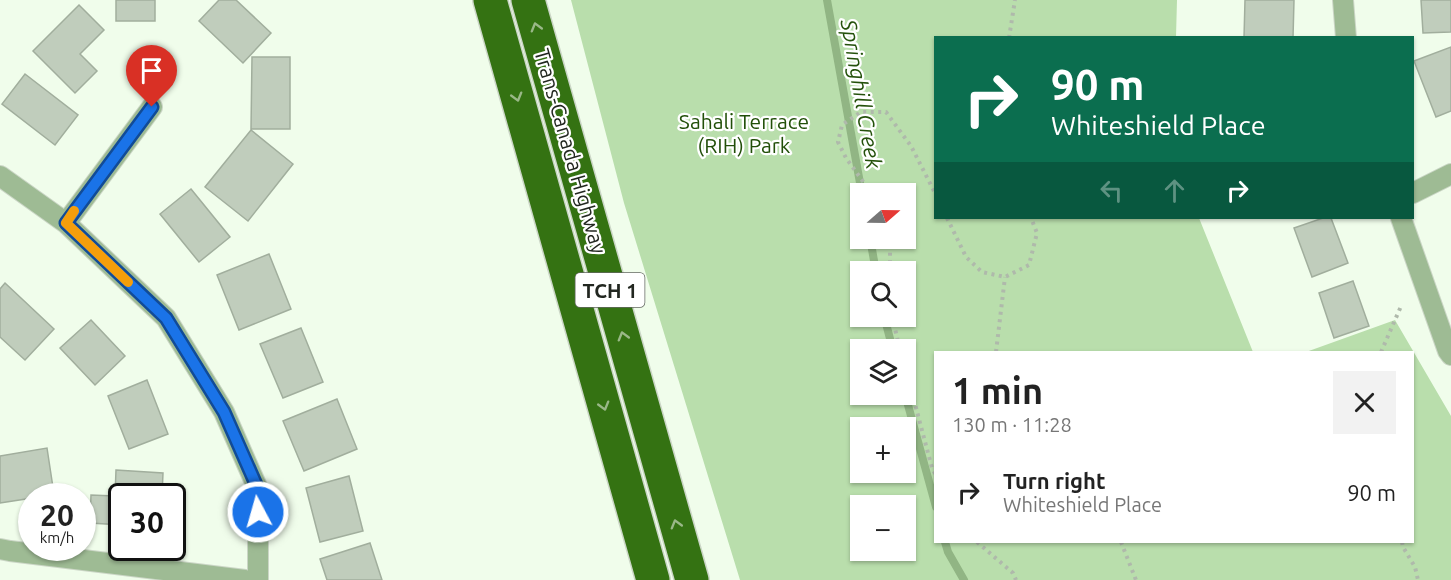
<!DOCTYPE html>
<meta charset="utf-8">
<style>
:root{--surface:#fff;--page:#f2f2f2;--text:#222;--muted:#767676}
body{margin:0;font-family:Ubuntu,sans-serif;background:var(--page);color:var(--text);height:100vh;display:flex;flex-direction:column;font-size:22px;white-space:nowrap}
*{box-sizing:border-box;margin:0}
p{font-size:20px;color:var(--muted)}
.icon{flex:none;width:33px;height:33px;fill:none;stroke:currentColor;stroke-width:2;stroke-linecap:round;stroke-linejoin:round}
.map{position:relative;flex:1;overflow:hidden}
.panel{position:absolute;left:934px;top:351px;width:480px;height:192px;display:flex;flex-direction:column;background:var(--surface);border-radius:0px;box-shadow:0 2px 4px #0004}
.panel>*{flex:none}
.guide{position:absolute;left:934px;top:36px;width:480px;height:183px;border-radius:0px;box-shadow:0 2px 4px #0004;background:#0b6e4f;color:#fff;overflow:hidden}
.needle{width:39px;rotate:70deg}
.fabs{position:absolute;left:850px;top:183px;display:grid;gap:12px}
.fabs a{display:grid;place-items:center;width:66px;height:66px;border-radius:0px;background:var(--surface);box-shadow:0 2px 4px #0004;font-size:30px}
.speed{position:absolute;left:18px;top:483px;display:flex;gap:12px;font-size:30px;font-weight:700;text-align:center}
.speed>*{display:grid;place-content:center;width:78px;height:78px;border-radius:50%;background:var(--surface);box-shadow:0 2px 4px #0004;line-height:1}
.speed small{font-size:15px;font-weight:400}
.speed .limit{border:3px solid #111;border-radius:9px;background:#fff;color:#111}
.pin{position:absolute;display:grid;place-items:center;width:51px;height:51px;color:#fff;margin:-62px -26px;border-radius:50% 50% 50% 0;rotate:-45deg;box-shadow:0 0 6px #0007}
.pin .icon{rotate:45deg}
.me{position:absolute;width:66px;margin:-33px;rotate:354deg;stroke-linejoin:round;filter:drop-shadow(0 0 4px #0008)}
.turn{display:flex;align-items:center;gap:21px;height:126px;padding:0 18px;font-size:27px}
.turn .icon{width:78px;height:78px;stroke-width:2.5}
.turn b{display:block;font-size:42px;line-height:51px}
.lanes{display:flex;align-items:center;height:57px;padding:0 18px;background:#0003;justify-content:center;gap:30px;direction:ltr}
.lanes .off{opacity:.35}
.round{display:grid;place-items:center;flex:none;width:63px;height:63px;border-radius:0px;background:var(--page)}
.summary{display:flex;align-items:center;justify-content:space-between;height:102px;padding:0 18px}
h1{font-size:36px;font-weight:600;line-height:45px}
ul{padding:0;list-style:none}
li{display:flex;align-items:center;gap:18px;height:78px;padding:0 18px}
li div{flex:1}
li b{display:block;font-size:22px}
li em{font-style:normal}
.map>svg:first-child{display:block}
</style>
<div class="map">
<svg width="1451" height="580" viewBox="0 0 1451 580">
<rect width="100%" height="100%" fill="#f0fdeb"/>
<path fill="#b9deac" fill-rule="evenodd" d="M571,0H1177L1176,37L936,38V218H1199L1253,352H936V542H1413V352H1306L1395,320L1451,416V580H740L624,203ZM861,194H906V238H861ZM861,272H906V316H861ZM861,350H906V394H861ZM861,428H906V472H861ZM861,506H906V550H861Z"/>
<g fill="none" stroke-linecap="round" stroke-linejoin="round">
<path stroke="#91b584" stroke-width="8" d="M827,0L862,194
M870,238L876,272
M884,316L893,350
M905,394L936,507
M945,542L948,552L964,580"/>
</g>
<path fill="#c0cdbc" stroke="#a1ae9d" stroke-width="1.5" d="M116,0H155V21H116Z
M219,0H236L271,33L243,63L199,21Z
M1245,0H1294L1293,38H1244Z
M1421,0H1451V32L1423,33Z
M79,5L104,30L80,54L97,71L75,93L33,51Z
M1451,47V111L1436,117L1414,61Z
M252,57H290V129H251Z
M25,74L78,115L55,145L2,104Z
M251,130L293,164L248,221L205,187Z
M191,189L230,237L199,262L160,214Z
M1323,218H1331L1348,263L1312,277L1294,228Z
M269,254L291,309L239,330L217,275Z
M1353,281L1369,326L1334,338L1319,293Z
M5,283L54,329L25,360L0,337V289Z
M91,320L125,356L95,385L60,348Z
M301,328L323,382L283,398L260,344Z
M147,380L168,434L129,449L108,396Z
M337,399L357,449L304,471L283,421Z
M47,448L54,494L32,496V498L0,503V456Z
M116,470L163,473L162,496H122V525L90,523L91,495L115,496Z
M349,476L363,531L320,542L306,488Z
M370,543L382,580H327L320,559Z"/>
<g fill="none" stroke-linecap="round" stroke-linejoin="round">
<g stroke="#cbd6c6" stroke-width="22">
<path id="street" d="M1343,0L1346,38
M0,176L66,223L166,318L224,412L258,489V580
M1413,193L1451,174
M1401,218L1448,351L1451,355
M66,223L152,107
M0,549L10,551L245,580"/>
</g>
<g stroke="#cbd6c6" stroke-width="36">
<path id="highway" d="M490,0L653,580
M528,0L692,580"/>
</g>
<path stroke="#afb9ab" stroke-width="4" stroke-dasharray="3 4.5" stroke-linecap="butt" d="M1009,38L1015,0
M872,194L846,158L838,142L842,125L861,112H886L911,146L936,195
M947,218L966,257L982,272L1005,277L1029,265L1037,233L1031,218
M888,238L890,247V272
M892,316L900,350
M996,352L1005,277
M1381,352L1402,304
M906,370L932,468L936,475
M977,542L1013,573L1016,580
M1121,542L1136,580
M1402,542L1403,547L1415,567L1418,580"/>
<use href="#street" stroke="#9ebb94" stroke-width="20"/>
<use href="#highway" stroke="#347212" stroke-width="33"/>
</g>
<defs><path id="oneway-chevron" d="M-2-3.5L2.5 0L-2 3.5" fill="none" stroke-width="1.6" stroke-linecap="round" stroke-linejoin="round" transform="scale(1.5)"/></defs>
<g stroke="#9ab888">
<use href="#oneway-chevron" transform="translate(536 27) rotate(-106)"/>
<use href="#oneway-chevron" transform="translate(517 97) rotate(74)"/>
<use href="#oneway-chevron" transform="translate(623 336) rotate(-106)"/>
<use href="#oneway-chevron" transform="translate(604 406) rotate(74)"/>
<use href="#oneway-chevron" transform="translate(676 524) rotate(-106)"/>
</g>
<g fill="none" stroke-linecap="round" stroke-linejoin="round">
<g stroke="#114b97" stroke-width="15">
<path id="route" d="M152,107L66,223L166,318L224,412L258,489V512"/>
</g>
<use href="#route" stroke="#1a73e8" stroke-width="10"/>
<path stroke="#f59e0b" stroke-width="10" d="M74,211L66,223L128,282"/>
</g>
<g text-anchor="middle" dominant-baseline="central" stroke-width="4.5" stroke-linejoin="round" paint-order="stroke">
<rect fill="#fff" stroke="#646863" stroke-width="1.5" x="575.5" y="273" width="69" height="34" rx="4.5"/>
<g font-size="20" font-weight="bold" fill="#222720">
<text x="610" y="290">TCH 1</text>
</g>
<g font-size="21" fill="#214f08" stroke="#fff">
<text x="744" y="121">Sahali Terrace<tspan x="744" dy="24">(RIH) Park</tspan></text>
</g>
<g font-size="21" fill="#222720" stroke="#fff">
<text transform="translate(571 151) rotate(74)">Trans-Canada Highway</text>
</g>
<g font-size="22" font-style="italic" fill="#24510b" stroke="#fff">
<text transform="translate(862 94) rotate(80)">Springhill Creek</text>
</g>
</g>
</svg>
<div class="fabs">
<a><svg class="needle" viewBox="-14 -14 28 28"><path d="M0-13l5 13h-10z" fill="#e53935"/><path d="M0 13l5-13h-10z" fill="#767676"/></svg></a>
<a><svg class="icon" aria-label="search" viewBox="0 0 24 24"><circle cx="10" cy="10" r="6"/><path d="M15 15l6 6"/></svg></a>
<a><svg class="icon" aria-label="layers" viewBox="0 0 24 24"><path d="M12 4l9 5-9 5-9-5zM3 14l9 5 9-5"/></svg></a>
<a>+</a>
<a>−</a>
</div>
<div class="speed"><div>20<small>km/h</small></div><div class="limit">30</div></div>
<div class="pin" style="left:152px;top:107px;background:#d93025"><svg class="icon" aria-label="arrive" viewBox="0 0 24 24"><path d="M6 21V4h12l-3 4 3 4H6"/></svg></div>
<svg class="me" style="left:258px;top:512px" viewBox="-20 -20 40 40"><circle r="17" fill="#1a73e8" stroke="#fff" stroke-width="3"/><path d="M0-11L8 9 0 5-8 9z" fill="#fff"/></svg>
<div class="guide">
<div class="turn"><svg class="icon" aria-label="right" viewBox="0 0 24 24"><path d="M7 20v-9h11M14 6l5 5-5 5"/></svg><div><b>90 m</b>Whiteshield Place</div></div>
<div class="lanes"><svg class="icon off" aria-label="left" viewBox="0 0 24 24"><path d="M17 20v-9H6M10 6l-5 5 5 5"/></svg><svg class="icon off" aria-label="ahead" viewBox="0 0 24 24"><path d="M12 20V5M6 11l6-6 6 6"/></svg><svg class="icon" aria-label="right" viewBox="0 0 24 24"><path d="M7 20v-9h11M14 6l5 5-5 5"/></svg></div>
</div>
<section class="panel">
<div class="summary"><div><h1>1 min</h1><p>130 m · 11:28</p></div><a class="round"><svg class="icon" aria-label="close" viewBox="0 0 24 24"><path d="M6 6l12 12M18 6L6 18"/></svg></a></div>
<ul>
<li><svg class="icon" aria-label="right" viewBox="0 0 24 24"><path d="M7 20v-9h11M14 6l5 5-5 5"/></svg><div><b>Turn right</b><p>Whiteshield Place</p></div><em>90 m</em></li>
</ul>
</section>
</div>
